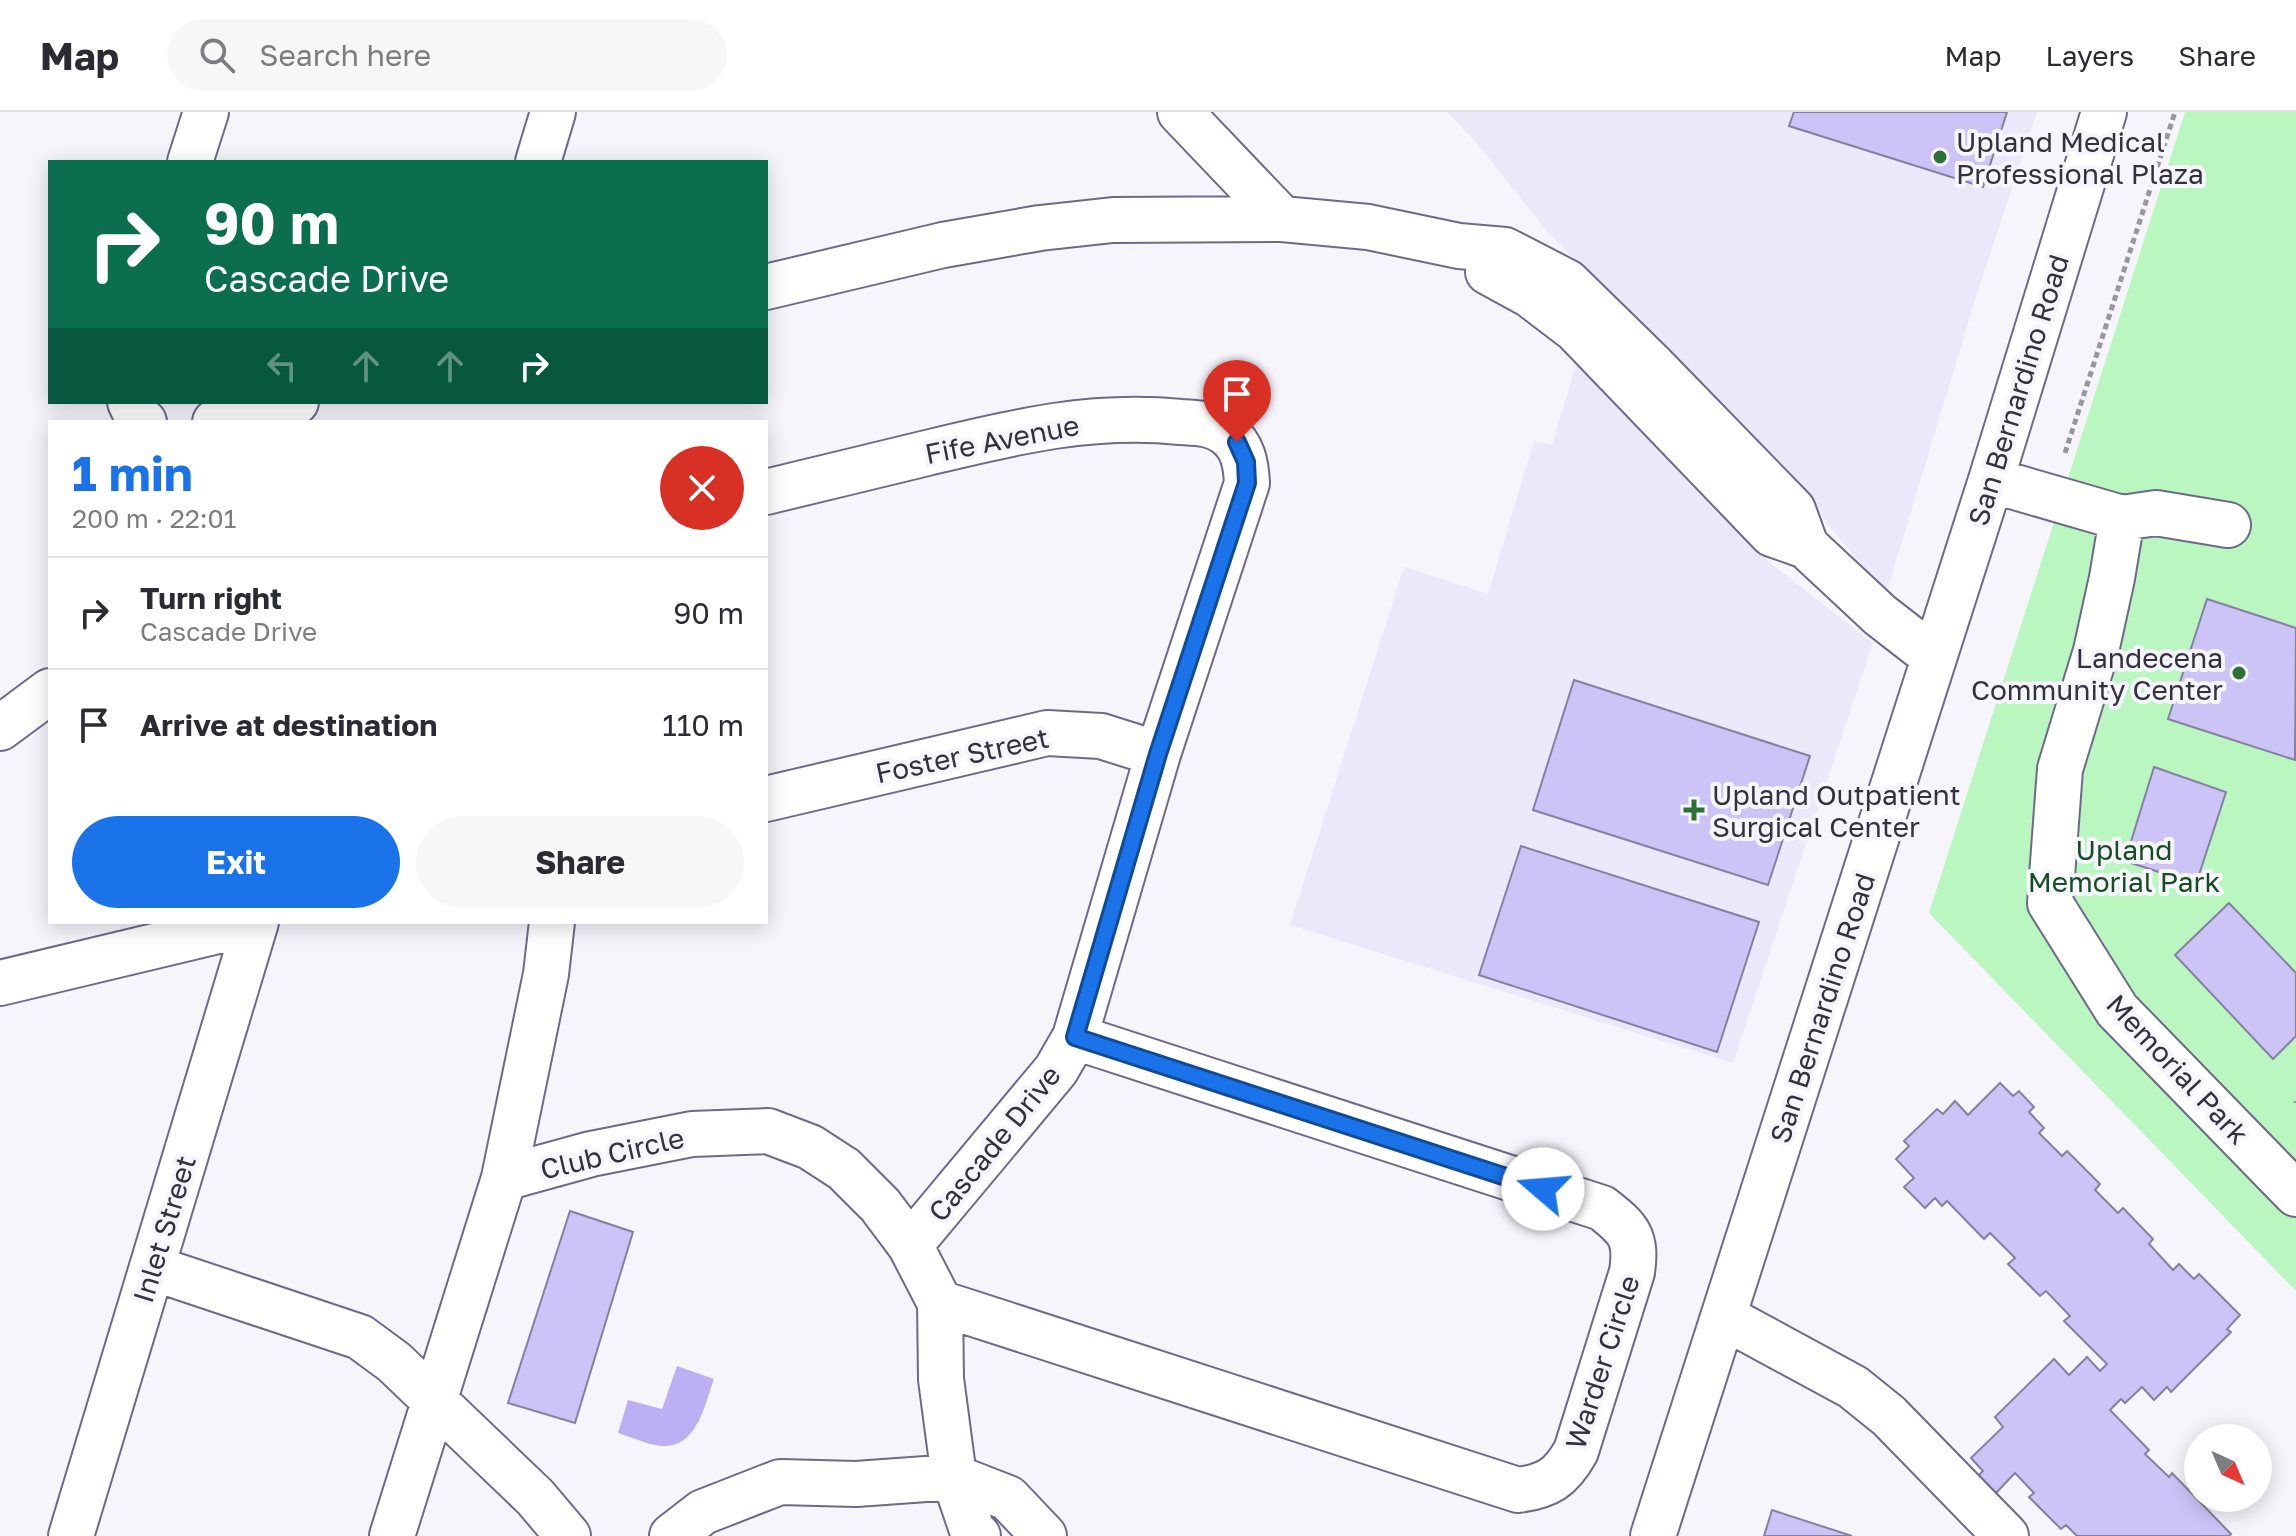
<!DOCTYPE html>
<meta charset="utf-8">
<style>
:root{--surface:#fff;--page:#f7f7f7;--text:#2b2b33;--muted:#7c7c81;--line:#e1e1e2;--accent:#1a73e8}
body{margin:0;font-family:"Golos Text",sans-serif;background:var(--page);color:var(--text);height:100vh;display:flex;flex-direction:column;font-size:30px;white-space:nowrap}
*{box-sizing:border-box;margin:0}
p{font-size:26px;color:var(--muted)}
.icon{flex:none;width:44px;height:44px;fill:none;stroke:currentColor;stroke-width:2;stroke-linecap:round;stroke-linejoin:round}
.map{position:relative;flex:1;overflow:hidden}
.drawer{position:absolute;left:48px;top:308px;width:720px;height:504px;display:flex;flex-direction:column;background:var(--surface);border-radius:0px;box-shadow:0 4px 20px #0003}
.drawer>*{flex:none}
.guide{position:absolute;left:48px;top:48px;width:720px;height:244px;border-radius:0px;box-shadow:0 4px 20px #0003;background:#0b6e4f;color:#fff;overflow:hidden}
.needle{width:52px;rotate:136deg}
.buttons{position:absolute;left:2184px;top:1312px;display:grid;gap:16px}
.buttons a{display:grid;place-items:center;width:88px;height:88px;border-radius:50%;background:var(--surface);box-shadow:0 4px 20px #0003;font-size:40px}
.pin{position:absolute;display:grid;place-items:center;width:68px;height:68px;color:#fff;margin:-82px -34px;border-radius:50% 50% 50% 0;rotate:-45deg;box-shadow:0 0 8px #0007}
.pin .icon{rotate:45deg}
.me{position:absolute;width:88px;margin:-44px;rotate:288deg;stroke-linejoin:round;filter:drop-shadow(0 0 6px #0008)}
.turn{display:flex;align-items:center;gap:28px;height:168px;padding:0 24px;font-size:36px}
.turn .icon{width:104px;height:104px;stroke-width:2.5}
.turn b{display:block;font-size:56px;line-height:68px}
.lanes{display:flex;align-items:center;height:76px;padding:0 24px;background:#0003;justify-content:center;gap:40px;direction:ltr}
.lanes .off{opacity:.35}
.round{display:grid;place-items:center;flex:none;width:84px;height:84px;border-radius:42px;background:var(--page)}
.overview{display:flex;align-items:center;justify-content:space-between;height:136px;padding:0 24px}
h1{font-size:48px;font-weight:700;line-height:60px;color:var(--accent)}
.button{display:flex;gap:16px;margin-top:auto;padding:16px 24px}
.button a{flex:1;height:92px;border-radius:48px;background:var(--accent);color:#fff;font-size:32px;font-weight:700;line-height:92px;text-align:center}
.button a+a{background:var(--page);color:var(--text)}
ul{padding:0;list-style:none}
li{display:flex;align-items:center;gap:24px;height:112px;padding:0 24px;border-top:2px solid var(--line)}
li div{flex:1}
li b{display:block;font-size:30px}
li em{font-style:normal}
header{display:flex;align-items:center;gap:48px;box-sizing:border-box;height:112px;padding:0 40px;background:var(--surface);border-bottom:2px solid var(--line)}
header strong{font-size:38px}
nav{display:flex;gap:44px;margin-inline-start:auto;font-size:28px}
.search{width:560px;height:72px;background:var(--page);display:flex;align-items:center;gap:20px;box-sizing:border-box;padding:0 28px;border-radius:44px;color:var(--muted);font-size:30px}
.map>svg:first-child{display:block}
</style>
<header>
<strong>Map</strong>
<div class="search"><svg class="icon" aria-label="search" viewBox="0 0 24 24"><circle cx="10" cy="10" r="6"/><path d="M15 15l6 6"/></svg>Search here</div>
<nav><a>Map</a><a>Layers</a><a>Share</a></nav>
</header>
<div class="map">
<svg width="2296" height="1424" viewBox="0 0 2296 1424">
<rect width="100%" height="100%" fill="#f6f5fc"/>
<path fill="#eae8f9" d="M1447,0H2037L1976,185L1886,482L1821,404L1546,118L1476,30Z
M1577,250L1769,450L1873,531L1733,951L1290,813L1404,455L1488,482L1534,329L1552,333Z"/>
<path fill="#b9f6c0" d="M2185,0H2296V1179L1929,801Z"/>
<path fill="#bcaff3" d="M677,1254L714,1267C705,1291 698,1333 666,1334C652,1335 632,1325 618,1321L628,1288L662,1297Z"/>
<path fill="#ccc4f7" stroke="#8580a0" stroke-width="2" d="M1794,0H2007L1983,75L1789,14Z
M2207,487L2296,516L2295,648L2168,607Z
M1574,568L1810,644L1768,773L1533,698Z
M2154,655L2226,680L2196,772L2125,749Z
M1521,734L1759,810L1717,940L1479,863Z
M2229,791L2296,861V924L2273,947L2175,843Z
M2000,971L2013,984L2019,979L2034,995L2029,1000L2044,1016L2039,1021L2062,1044L2067,1039L2100,1072L2095,1078L2118,1101L2123,1096L2153,1127L2149,1132L2173,1158L2179,1152L2194,1167L2199,1162L2240,1203L2227,1217L2231,1220L2171,1280L2167,1275L2154,1288L2142,1275L2125,1291L2121,1287L2110,1298L2149,1338L2145,1342L2169,1365L2172,1361L2231,1422L2229,1424H2077L2066,1413L2061,1417L2029,1385L2034,1381L2015,1361L1996,1381L1978,1364L1983,1359L1971,1346L2003,1315L1995,1305L2054,1247L2069,1263L2087,1245L2100,1259L2107,1252L2064,1209L2070,1204L2046,1179L2040,1184L2008,1152L2015,1146L1990,1121L1984,1127L1947,1089L1942,1094L1935,1086L1925,1096L1904,1075L1914,1066L1896,1047L1909,1034L1904,1029L1937,997L1943,1002L1955,989L1968,1003Z
M570,1099L633,1120L575,1311L508,1291Z
M1772,1398L1852,1424H1764Z"/>
<g fill="none" stroke-linecap="round" stroke-linejoin="round">
<g stroke="#6f6989" stroke-width="48">
<path id="minor" d="M1180,0L1282,107L1368,115L1459,134L1505,138L1567,170L1653,254L1793,398L1806,434
M190,50L206,0
M538,50L553,0
M1488,160L1530,183L1576,218L1772,422L1806,434L1880,503L1934,545
M766,175L943,133L1040,116L1113,108L1282,107
M130,290L137,305L144,310
M215,310L296,290
M1991,368L2122,406L2156,401L2228,413
M766,380C820,367 873,354 927,341C1014,320 1090,301 1181,310C1197,311 1214,311 1227,322C1243,334 1246,352 1247,371L1158,642L1075,925L1056,958L910,1133
M2122,406L2112,466L2096,539L2060,657L2050,791L2117,898L2296,1082
M0,616L50,579
M766,687L1047,621L1101,624L1158,642
M0,871L255,810
M504,1066L546,862L552,810
M153,1156L360,1225L394,1250L535,1385L568,1424
M940,1191L1518,1378C1548,1374 1561,1366 1576,1339L1632,1160C1637,1125 1629,1117 1602,1096L1075,925
M1724,1205L1853,1275L1889,1304L2006,1424
M71,1424L256,810
M392,1424L504,1066L591,1042L692,1022L768,1019L810,1035L844,1057L880,1093L910,1133L940,1191L941,1267L954,1365L972,1418L978,1424
M672,1424L703,1400L780,1370L856,1372L954,1365L1008,1386L1044,1424
M1653,1424L1991,368L2104,0"/>
</g>
<path stroke="#9896a0" stroke-width="5" stroke-dasharray="6 4" stroke-linecap="butt" d="M2065,341L2175,0
M2296,989V991"/>
<use href="#minor" stroke="#fff" stroke-width="44"/>
</g>
<g fill="none" stroke-linecap="round" stroke-linejoin="round">
<g stroke="#114b97" stroke-width="20">
<path id="route" d="M1237,330L1246,350L1247,371L1158,642L1075,925L1543,1077"/>
</g>
<use href="#route" stroke="#1a73e8" stroke-width="14"/>
</g>
<g fill="#2d703a" stroke="#f6f5fc" stroke-width="3">
<circle cx="1940" cy="45" r="8"/>
<circle cx="2239" cy="561" r="8"/>
<path d="M1690 686h8v8h8v8h-8v8h-8v-8h-8v-8h8z"/>
</g>
<g text-anchor="middle" dominant-baseline="central" stroke-width="8" stroke-linejoin="round" paint-order="stroke">
<g font-size="28" fill="#33313e" stroke="#f6f5fc" text-anchor="start">
<text x="1956" y="29">Upland Medical<tspan x="1956" dy="32">Professional Plaza</tspan></text>
<text x="2223" y="545" text-anchor="end">Landecena<tspan x="2223" dy="32">Community Center</tspan></text>
<text x="1712" y="682">Upland Outpatient<tspan x="1712" dy="32">Surgical Center</tspan></text>
</g>
<g font-size="28" fill="#33313e" stroke="#f6f5fc">
<text transform="translate(2018 278) rotate(-73)">San Bernardino Road</text>
<text transform="translate(1002 327) rotate(-11)">Fife Avenue</text>
<text transform="translate(962 643) rotate(-12)">Foster Street</text>
<text transform="translate(1822 896) rotate(-72)">San Bernardino Road</text>
<text transform="translate(2178 957) rotate(47)">Memorial Park</text>
<text transform="translate(994 1031) rotate(-51)">Cascade Drive</text>
<text transform="translate(612 1041) rotate(-13)">Club Circle</text>
<text transform="translate(164 1117) rotate(-73)">Inlet Street</text>
<text transform="translate(1602 1250) rotate(-72)">Warder Circle</text>
</g>
<g font-size="28" fill="#184d23" stroke="#f6f5fc">
<text x="2124" y="737">Upland<tspan x="2124" dy="32">Memorial Park</tspan></text>
</g>
</g>
</svg>
<div class="buttons">
<a><svg class="needle" viewBox="-14 -14 28 28"><path d="M0-13l5 13h-10z" fill="#e53935"/><path d="M0 13l5-13h-10z" fill="#7c7c81"/></svg></a>
</div>
<div class="pin" style="left:1237px;top:330px;background:#d93025"><svg class="icon" aria-label="arrive" viewBox="0 0 24 24"><path d="M6 21V4h12l-3 4 3 4H6"/></svg></div>
<svg class="me" style="left:1543px;top:1077px" viewBox="-20 -20 40 40"><circle r="19" fill="#fff"/><path d="M0-13L10 11 0 6-10 11z" fill="#1a73e8"/></svg>
<div class="guide">
<div class="turn"><svg class="icon" aria-label="right" viewBox="0 0 24 24"><path d="M7 20v-9h11M14 6l5 5-5 5"/></svg><div><b>90 m</b>Cascade Drive</div></div>
<div class="lanes"><svg class="icon off" aria-label="left" viewBox="0 0 24 24"><path d="M17 20v-9H6M10 6l-5 5 5 5"/></svg><svg class="icon off" aria-label="ahead" viewBox="0 0 24 24"><path d="M12 20V5M6 11l6-6 6 6"/></svg><svg class="icon off" aria-label="ahead" viewBox="0 0 24 24"><path d="M12 20V5M6 11l6-6 6 6"/></svg><svg class="icon" aria-label="right" viewBox="0 0 24 24"><path d="M7 20v-9h11M14 6l5 5-5 5"/></svg></div>
</div>
<section class="drawer">
<div class="overview"><div><h1>1 min</h1><p>200 m · 22:01</p></div><a class="round" style="background:#d93025;color:#fff"><svg class="icon" aria-label="close" viewBox="0 0 24 24"><path d="M6 6l12 12M18 6L6 18"/></svg></a></div>
<ul>
<li><svg class="icon" aria-label="right" viewBox="0 0 24 24"><path d="M7 20v-9h11M14 6l5 5-5 5"/></svg><div><b>Turn right</b><p>Cascade Drive</p></div><em>90 m</em></li>
<li><svg class="icon" aria-label="arrive" viewBox="0 0 24 24"><path d="M6 21V4h12l-3 4 3 4H6"/></svg><div><b>Arrive at destination</b></div><em>110 m</em></li>
</ul>
<div class="button"><a>Exit</a><a>Share</a></div>
</section>
</div>
